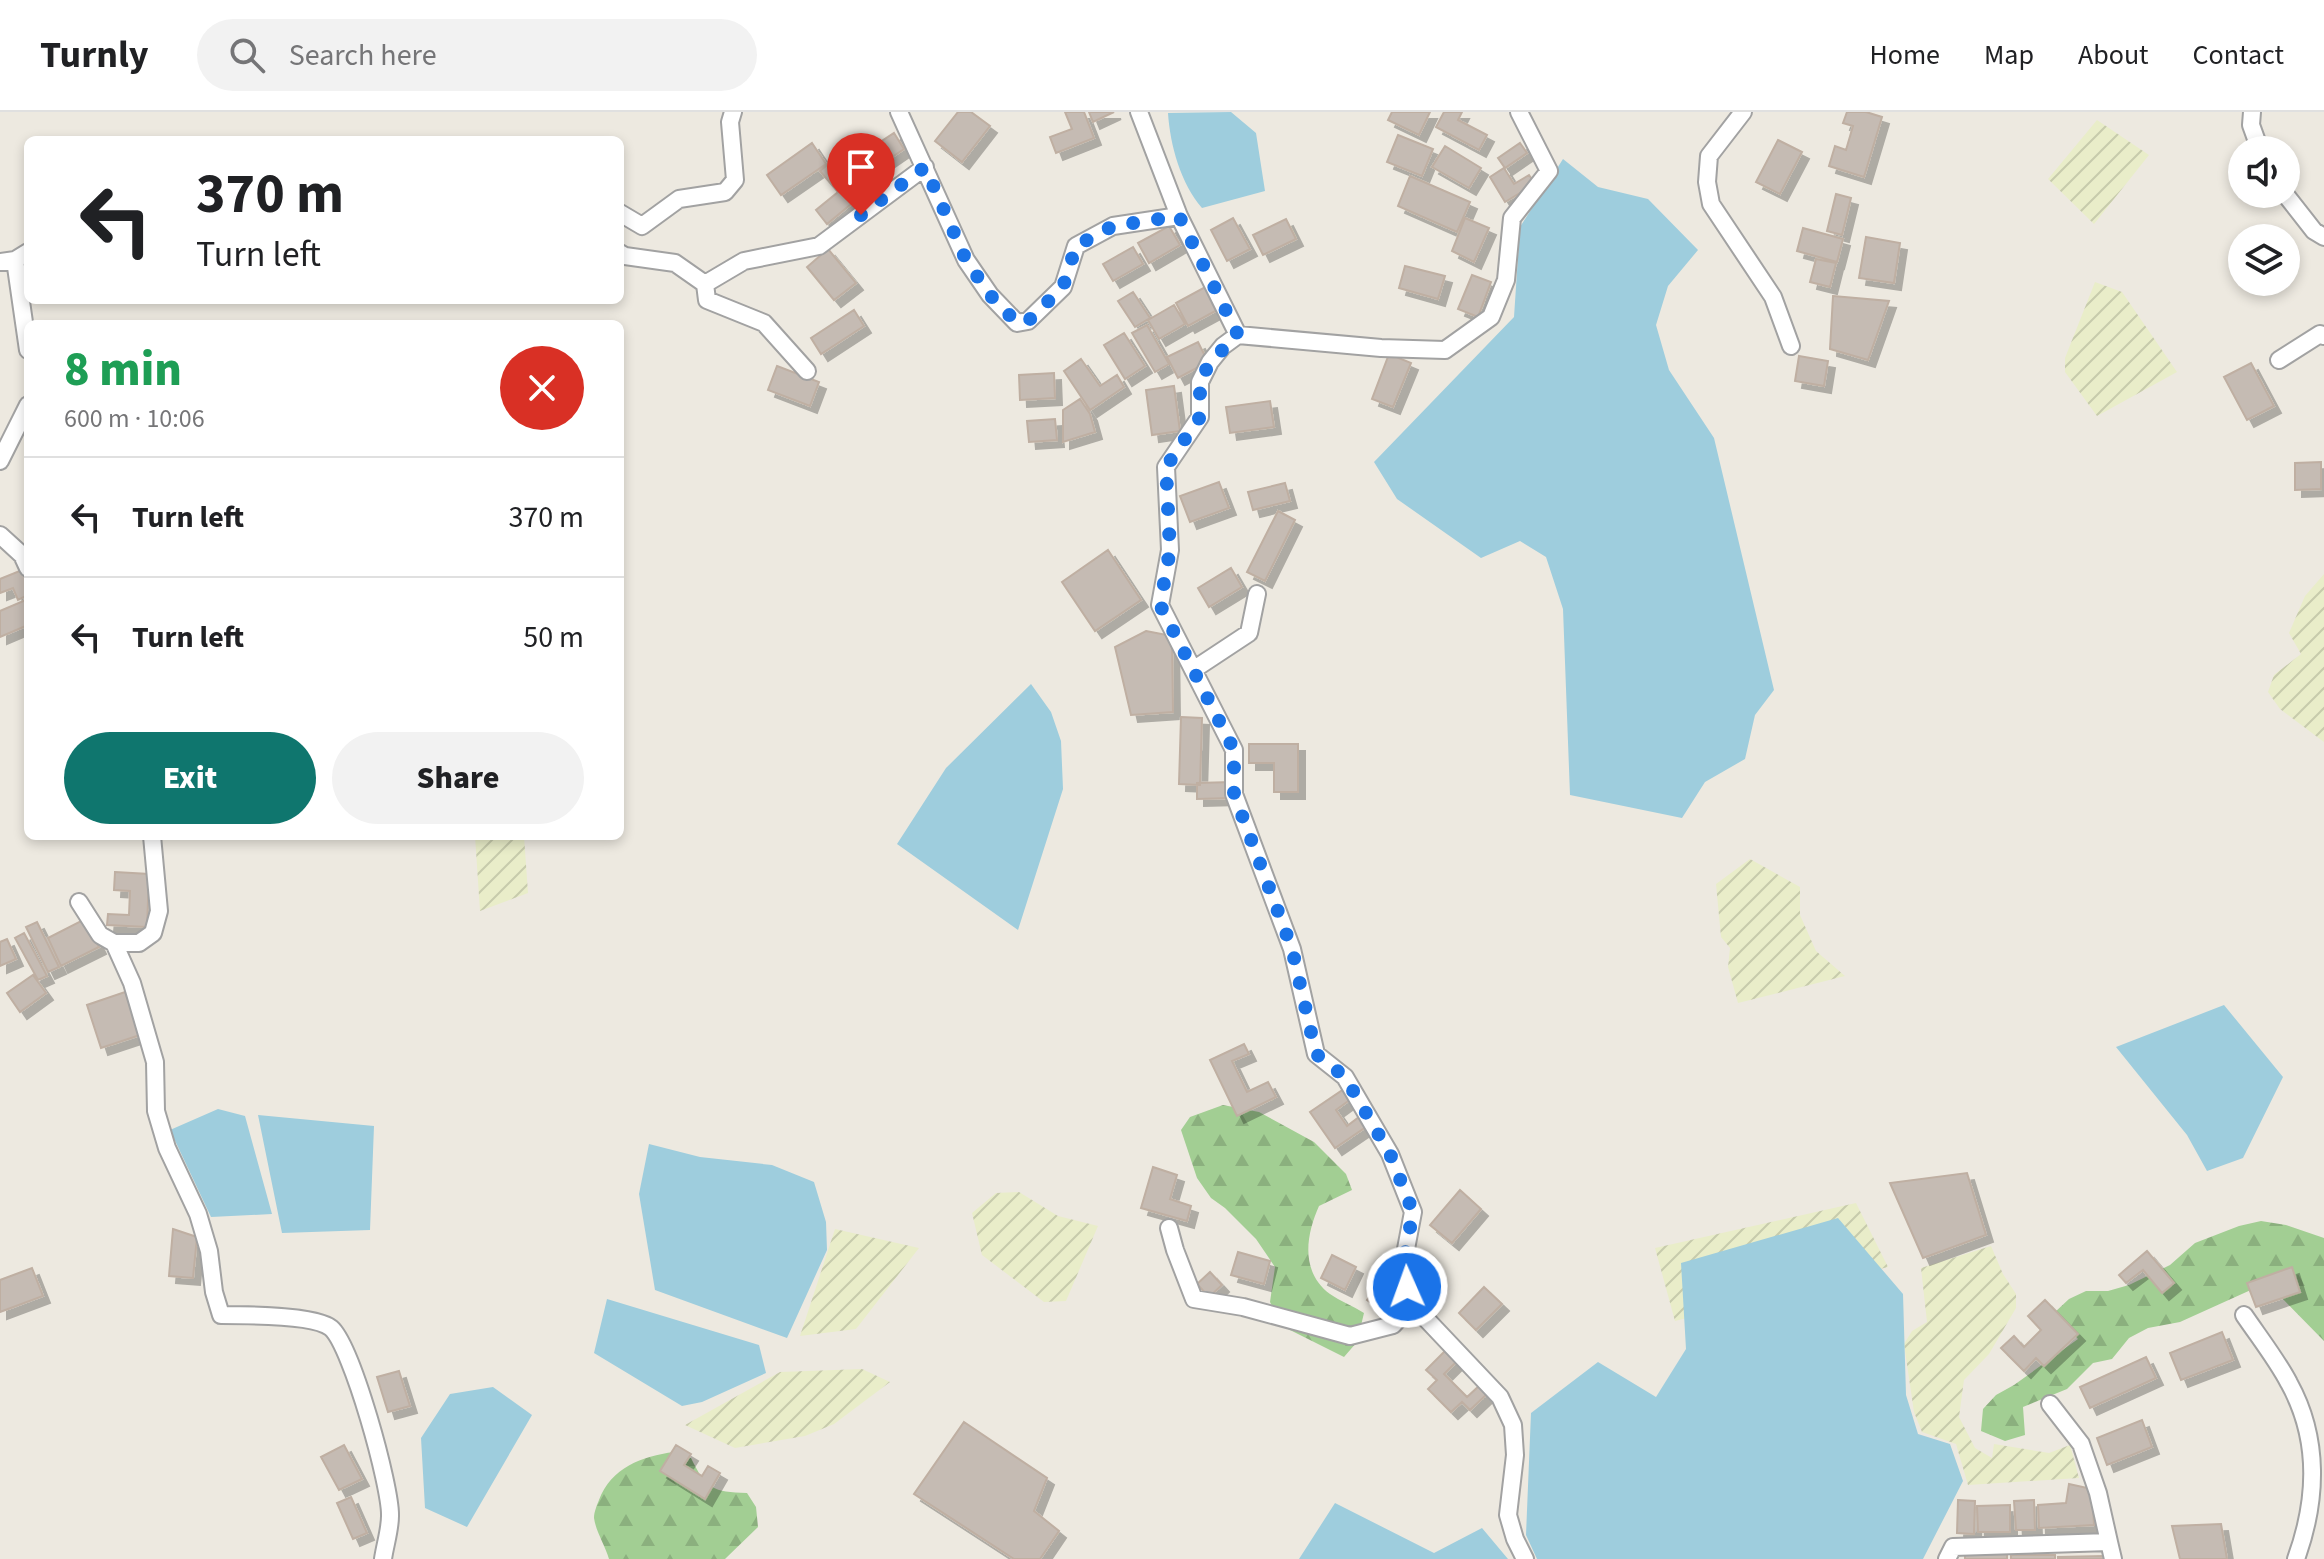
<!DOCTYPE html>
<meta charset="utf-8">
<style>
:root{--surface:#fff;--page:#f2f2f2;--text:#202124;--muted:#757577;--line:#e0e0e0;--accent:#0f766e}
body{margin:0;font-family:"Source Sans 3",sans-serif;background:var(--page);color:var(--text);height:100vh;display:flex;flex-direction:column;font-size:30px;white-space:nowrap}
*{box-sizing:border-box;margin:0}
p{font-size:26px;color:var(--muted)}
.icon{flex:none;width:44px;height:44px;fill:none;stroke:currentColor;stroke-width:2;stroke-linecap:round;stroke-linejoin:round}
.map{position:relative;flex:1;overflow:hidden}
.drawer{position:absolute;left:24px;top:208px;width:600px;height:520px;display:flex;flex-direction:column;background:var(--surface);border-radius:12px;box-shadow:0 4px 12px #0003}
.drawer>*{flex:none}
.guide{position:absolute;left:24px;top:24px;width:600px;height:168px;border-radius:12px;box-shadow:0 4px 12px #0003;background:#fff;color:var(--text);overflow:hidden}
.controls{position:absolute;left:2228px;top:24px;display:grid;gap:16px}
.controls a{display:grid;place-items:center;width:72px;height:72px;border-radius:50%;background:var(--surface);box-shadow:0 4px 12px #0003;font-size:40px}
.pin{position:absolute;display:grid;place-items:center;width:68px;height:68px;color:#fff;margin:-82px -34px;border-radius:50% 50% 50% 0;rotate:-45deg;box-shadow:0 0 8px #0007}
.pin .icon{rotate:45deg}
.me{position:absolute;width:88px;margin:-44px;rotate:358deg;stroke-linejoin:round;filter:drop-shadow(0 0 6px #0008)}
.turn{display:flex;align-items:center;gap:28px;height:168px;padding:0 40px;font-size:36px}
.turn .icon{width:104px;height:104px;stroke-width:2.5}
.turn b{display:block;font-size:56px;line-height:68px}
.round{display:grid;place-items:center;flex:none;width:84px;height:84px;border-radius:42px;background:var(--page)}
.summary{display:flex;align-items:center;justify-content:space-between;height:136px;padding:0 40px}
h1{font-size:48px;font-weight:800;line-height:60px;color:#1e9e55}
.action{display:flex;gap:16px;margin-top:auto;padding:16px 40px}
.action a{flex:1;height:92px;border-radius:48px;background:var(--accent);color:#fff;font-size:32px;font-weight:800;line-height:92px;text-align:center}
.action a+a{background:var(--page);color:var(--text)}
ul{padding:0;list-style:none}
li{display:flex;align-items:center;gap:24px;height:120px;padding:0 40px;border-top:2px solid var(--line)}
li div{flex:1}
li b{display:block;font-size:30px}
li em{font-style:normal}
header{display:flex;align-items:center;gap:48px;box-sizing:border-box;height:112px;padding:0 40px;background:var(--surface);border-bottom:2px solid var(--line)}
header strong{font-size:38px}
nav{display:flex;gap:44px;margin-inline-start:auto;font-size:28px}
.search{width:560px;height:72px;background:var(--page);display:flex;align-items:center;gap:20px;box-sizing:border-box;padding:0 28px;border-radius:44px;color:var(--muted);font-size:30px}
.map>svg:first-child{display:block}
</style>
<header>
<strong>Turnly</strong>
<div class="search"><svg class="icon" aria-label="search" viewBox="0 0 24 24"><circle cx="10" cy="10" r="6"/><path d="M15 15l6 6"/></svg>Search here</div>
<nav><a>Home</a><a>Map</a><a>About</a><a>Contact</a></nav>
</header>
<div class="map">
<svg width="2324" height="1447" viewBox="0 0 2324 1447">
<defs>
<pattern id="farmland-furrows" width="10" height="10" patternUnits="userSpaceOnUse" patternTransform="scale(2)"><rect width="10" height="10" fill="#e9edc9"/><path d="M-1 1l2-2M0 10L10 0M9 11l2-2" fill="none" stroke="#c7cbac"/></pattern>
<pattern id="forest-firs" width="22" height="20" patternUnits="userSpaceOnUse" patternTransform="scale(2)"><rect width="22" height="20" fill="#a2ce93"/><path d="M5 1l3.5 6h-7zM16 11l3.5 6h-7z" fill="#8bb07e"/></pattern>
<filter id="shadow"><feDropShadow dx="7" dy="7" stdDeviation="0" flood-color="#0004"/></filter>
</defs>
<rect width="100%" height="100%" fill="#ede9e0"/>
<path fill="url(#farmland-furrows)" d="M2097,8L2149,43L2094,112L2048,67Z
M2095,170L2122,180L2177,260L2097,304L2065,260V246Z
M2324,462V630L2280,597L2268,580L2274,563L2301,542L2289,521L2305,484Z
M475,724H524L528,781L480,799Z
M1750,747L1800,775V803L1816,839L1845,864L1738,891L1728,855L1730,836L1721,825L1716,772Z
M1019,1080L1058,1104L1098,1114L1066,1189L1044,1190L982,1143L972,1101L996,1081Z
M1856,1091L1888,1155L1675,1209L1655,1136Z
M835,1117L919,1136L856,1217L800,1224Z
M1991,1134L2003,1162L2016,1182V1196L1989,1242L1964,1268L1959,1305L1975,1336L1992,1346L1994,1332L2049,1341L2070,1333L2079,1366L1968,1373L1956,1332L1922,1320L1914,1300L1904,1232L1912,1219L1927,1210L1921,1156Z
M862,1257L890,1270L834,1312L805,1324L735,1336L685,1313L780,1260Z"/>
<path fill="url(#forest-firs)" d="M1223,993L1259,1000L1314,1030L1346,1062L1352,1078L1319,1094C1306,1123 1300,1160 1330,1182C1340,1189 1353,1194 1364,1201L1357,1230L1344,1245L1282,1214L1270,1190L1275,1155L1256,1127L1225,1096L1211,1086L1197,1066L1181,1018L1190,1005Z
M2261,1109L2286,1113L2324,1126V1229L2278,1182L2253,1177L2180,1210L2148,1216L2129,1226L2112,1247L2093,1251L2067,1277L2023,1295L2025,1323L2005,1329L1981,1319L1983,1297L1996,1283L2014,1273L2078,1227L2054,1201L2069,1187L2086,1179H2108L2129,1173L2170,1153L2195,1131L2239,1114Z
M674,1340L691,1346C706,1377 713,1380 747,1381L756,1395L758,1415L725,1447H609C605,1433 596,1420 594,1406C594,1400 597,1393 599,1388C611,1356 642,1344 674,1340Z"/>
<path fill="#9ecddd" d="M1231,0L1256,21L1265,79L1202,96C1181,72 1170,33 1168,1Z
M1563,47L1598,75L1648,87L1698,138L1668,174L1656,213L1669,258L1714,326L1774,578L1755,603L1745,647L1705,670L1682,706L1570,683L1563,497L1546,445L1520,429L1481,446L1397,387L1374,350L1514,205L1520,115Z
M1031,572L1051,600L1061,629L1063,677L1018,818L897,732L946,656Z
M2224,893L2283,965L2243,1046L2207,1059L2187,1023L2116,935Z
M218,997L245,1004L272,1102L211,1105L170,1018Z
M258,1003L374,1014L370,1118L282,1121Z
M649,1032L700,1045L772,1053L814,1070L826,1110L827,1138L787,1226L655,1178L639,1082Z
M1838,1106L1903,1182L1906,1283L1918,1322L1950,1332L1963,1369L1923,1447H1537L1526,1423L1531,1301L1598,1250L1656,1285L1686,1237L1681,1151Z
M607,1187L759,1233L766,1261L702,1290L682,1294L594,1241Z
M493,1275L532,1303L467,1415L425,1396L421,1326L450,1282Z
M1335,1391L1434,1441L1482,1416L1508,1447H1299Z"/>
<path fill="#c5bbb3" stroke="#bfafa2" stroke-width="2" filter="url(#shadow)" d="M958,0H971L990,14L962,50L935,29Z
M1065,0H1084L1094,26L1056,41L1050,25L1072,17Z
M1089,0H1114L1093,10Z
M1392,0H1430L1419,23L1388,8Z
M1444,0H1462L1458,8L1487,23L1479,38L1436,15Z
M1847,0H1866L1882,5L1864,65L1829,54L1835,34L1846,38L1853,14L1843,11Z
M894,21L904,37L876,56L865,40Z
M1398,23L1433,37L1422,64L1387,50Z
M1778,28L1802,40L1780,82L1756,70Z
M812,31L826,52L781,83L767,63Z
M1520,31L1527,41L1505,56L1498,46Z
M1445,34L1481,56L1469,76L1432,55Z
M834,47L862,83L827,112L816,98L838,80L820,59Z
M1504,56L1514,72L1529,63L1535,72L1505,90L1490,65Z
M1410,64L1470,90L1457,120L1398,94Z
M1836,82L1851,86L1842,123L1827,119Z
M1233,106L1250,137L1227,149L1211,118Z
M1465,106L1489,116L1474,150L1452,139Z
M1286,107L1296,127L1263,143L1253,123Z
M1169,114L1180,133L1149,151L1138,131Z
M1803,116L1843,127L1837,150L1797,139Z
M1866,125L1900,131L1894,171L1859,166Z
M1133,135L1143,152L1113,169L1103,152Z
M828,137L856,171L834,188L807,155Z
M1816,147L1836,151L1830,175L1810,170Z
M1405,154L1445,164L1438,187L1399,176Z
M1472,163L1491,170L1478,205L1458,197Z
M1207,174L1219,197L1188,214L1176,191Z
M1133,180L1150,206L1135,215L1118,189Z
M1833,184L1889,189L1868,248L1830,237Z
M1174,193L1185,212L1159,227L1148,208Z
M854,198L864,214L821,242L811,226Z
M1147,213L1169,252L1155,260L1132,221Z
M1124,221L1145,254L1125,267L1104,233Z
M1198,230L1208,250L1178,266L1167,245Z
M1389,242L1411,251L1393,295L1372,287Z
M1799,244L1828,249L1824,274L1795,269Z
M1081,247L1100,274L1117,263L1124,275L1090,298L1064,259Z
M2251,251L2274,294L2247,308L2224,265Z
M777,254L819,270L810,294L768,278Z
M1054,261L1055,286L1020,288L1019,263Z
M1174,274L1180,319L1152,323L1146,278Z
M1080,287L1090,302L1095,320L1063,330V298Z
M1270,289L1274,315L1230,321L1226,295Z
M1055,307L1057,328L1029,330L1027,309Z
M2321,350V377L2295,378V351Z
M1219,370L1229,396L1190,410L1180,384Z
M1285,371L1290,389L1253,398L1248,380Z
M1278,399L1295,408L1265,469L1247,460Z
M1108,438L1141,488L1095,519L1062,470Z
M1231,456L1242,475L1209,495L1198,476Z
M22,458L28,473V483L18,488L13,476L0,481V467Z
M28,487V513L0,525V499Z
M1146,519L1172,524L1173,600L1131,603L1115,535Z
M1181,605L1202,606L1200,673L1179,672Z
M1249,632H1298V680H1274V651H1249Z
M1232,670V686L1197,687V671Z
M115,760L149,762L147,815L107,813L108,802L129,803L130,779L114,778Z
M85,807L99,835L61,854L48,826Z
M37,810L59,855L48,860L26,815Z
M24,821L47,864L38,868L15,826Z
M7,827L16,847L0,854V830Z
M33,863L46,881L20,900L7,881Z
M125,880L140,923L101,936L87,893Z
M1244,932L1249,942L1232,949L1247,980L1268,970L1276,985L1237,1004L1210,948Z
M1344,977L1351,987L1336,998L1347,1014L1359,1005L1366,1015L1335,1036L1310,1000Z
M1153,1055L1177,1063L1170,1087L1191,1094L1187,1109L1141,1096Z
M1967,1061L1986,1123L1923,1146L1890,1071Z
M1460,1078L1481,1097L1452,1131L1430,1113Z
M173,1117L197,1125L193,1166L169,1164Z
M2147,1139L2174,1171L2162,1181L2143,1158L2126,1171L2119,1163Z
M1238,1140L1270,1149L1264,1172L1231,1163Z
M1332,1143L1356,1155L1345,1178L1321,1166Z
M2292,1155L2300,1180L2256,1195L2247,1171Z
M32,1156L43,1184L0,1200V1168Z
M1210,1160L1222,1173L1209,1185L1197,1172Z
M1383,1165L1409,1183L1393,1206L1367,1188Z
M1484,1175L1502,1192L1476,1218L1459,1201Z
M2045,1188L2078,1222L2044,1254L2036,1246L2024,1259L2001,1236L2014,1224L2024,1235L2041,1218L2028,1204Z
M2222,1220L2233,1248L2181,1268L2170,1241Z
M1446,1238L1457,1249L1444,1262L1467,1285L1479,1274L1487,1282L1470,1298L1462,1290L1451,1300L1428,1277L1437,1268L1426,1258Z
M2146,1245L2156,1266L2090,1296L2080,1275Z
M399,1259L410,1294L388,1300L377,1265Z
M2142,1308L2152,1335L2107,1353L2097,1326Z
M964,1310L1047,1366L1034,1399L1059,1419L1040,1447H1014L914,1382Z
M344,1333L362,1367L339,1378L321,1345Z
M676,1333L691,1342L684,1353L702,1364L708,1354L720,1361L705,1387L660,1359Z
M2069,1372L2092,1377L2094,1413L2039,1416L2038,1393L2066,1391Z
M351,1385L367,1421L353,1427L337,1391Z
M1958,1388L1975,1389L1974,1422L1957,1421Z
M2034,1388L2035,1418H2016L2014,1389Z
M2010,1393V1420H1978L1977,1394Z
M2221,1412L2227,1447H2180L2172,1414Z
M2007,1442V1447H1965V1443Z
M2011,1443H2055V1447H2011Z
M2104,1444V1447H2058V1445Z"/>
<g fill="none" stroke-linecap="round" stroke-linejoin="round">
<g stroke="#a2a2a2" stroke-width="20">
<path id="street" d="M899,0L966,148L990,183L1017,211L1028,209L1063,175L1076,134L1113,114L1179,104
M1139,0L1179,104L1238,223
M1519,0L1549,59L1512,106L1506,168L1491,205L1445,238L1381,236L1238,223L1223,234L1210,250L1200,270V305L1166,355L1170,438L1160,493L1234,638V682L1292,837L1316,942L1345,965L1390,1042L1413,1100L1402,1158L1412,1192L1500,1285L1513,1313L1515,1343L1508,1403L1515,1427L1525,1447
M1743,0L1709,44L1707,70L1711,92L1773,185L1791,234
M2252,0L2251,13L2260,38
M2285,82L2314,119L2324,125
M620,101L642,114L679,87L725,80L735,68L730,10L733,0
M620,141L625,144L675,151L705,172
M15,148L28,238
M0,150L15,148L28,140
M2279,248L2320,222L2324,224
M807,259L764,211L707,188L705,172L744,149L819,134L925,55
M0,349L28,293
M0,423L22,443L28,456
M1193,558L1249,521L1257,482
M79,790L100,823L114,831L132,871L155,950L156,999L167,1036L198,1102L209,1139L214,1180L221,1203C243,1203 316,1203 331,1216C352,1234 391,1375 390,1404C390,1418 385,1433 383,1447
M114,831H139L153,821L159,799L152,724
M1169,1116L1175,1138L1194,1187L1243,1195L1350,1224L1393,1213L1412,1192
M2244,1203C2259,1225 2277,1248 2289,1271C2320,1327 2317,1389 2296,1447
M2050,1292L2081,1332L2098,1381L2109,1430
M1947,1447L1953,1435L2109,1430L2113,1447"/>
</g>
<use href="#street" stroke="#fff" stroke-width="16"/>
</g>
<g fill="none" stroke-linecap="round" stroke-linejoin="round">
<path stroke="#1a73e8" stroke-width="14" stroke-dasharray="0 25.2" d="M861,103L925,55L966,148L990,183L1017,211L1028,209L1063,175L1076,134L1113,114L1179,104L1238,223L1210,250L1200,270V305L1166,355L1170,438L1160,493L1234,638V682L1292,837L1316,942L1345,965L1390,1042L1413,1100L1402,1158L1407,1175"/>
</g>
</svg>
<div class="controls">
<a><svg class="icon" aria-label="sound" viewBox="0 0 24 24"><path d="M4 9h4l5-4v14l-5-4H4zM17 9q2 3 0 6"/></svg></a>
<a><svg class="icon" aria-label="layers" viewBox="0 0 24 24"><path d="M12 4l9 5-9 5-9-5zM3 14l9 5 9-5"/></svg></a>
</div>
<div class="pin" style="left:861px;top:103px;background:#d93025"><svg class="icon" aria-label="arrive" viewBox="0 0 24 24"><path d="M6 21V4h12l-3 4 3 4H6"/></svg></div>
<svg class="me" style="left:1407px;top:1175px" viewBox="-20 -20 40 40"><circle r="17" fill="#1a73e8" stroke="#fff" stroke-width="3"/><path d="M0-11L8 9 0 5-8 9z" fill="#fff"/></svg>
<div class="guide">
<div class="turn"><svg class="icon" aria-label="left" viewBox="0 0 24 24"><path d="M17 20v-9H6M10 6l-5 5 5 5"/></svg><div><b>370 m</b>Turn left</div></div>
</div>
<section class="drawer">
<div class="summary"><div><h1>8 min</h1><p>600 m · 10:06</p></div><a class="round" style="background:#d93025;color:#fff"><svg class="icon" aria-label="close" viewBox="0 0 24 24"><path d="M6 6l12 12M18 6L6 18"/></svg></a></div>
<ul>
<li><svg class="icon" aria-label="left" viewBox="0 0 24 24"><path d="M17 20v-9H6M10 6l-5 5 5 5"/></svg><div><b>Turn left</b></div><em>370 m</em></li>
<li><svg class="icon" aria-label="left" viewBox="0 0 24 24"><path d="M17 20v-9H6M10 6l-5 5 5 5"/></svg><div><b>Turn left</b></div><em>50 m</em></li>
</ul>
<div class="action"><a>Exit</a><a>Share</a></div>
</section>
</div>
